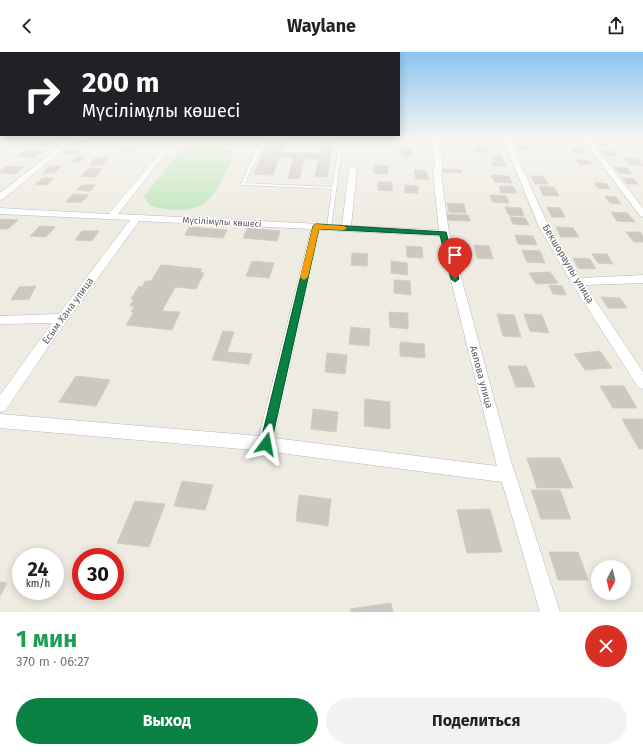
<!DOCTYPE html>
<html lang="ru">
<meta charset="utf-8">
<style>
:root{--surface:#fff;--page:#f2f2f2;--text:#222;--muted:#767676;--accent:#0b8043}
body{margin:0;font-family:"Fira Sans",sans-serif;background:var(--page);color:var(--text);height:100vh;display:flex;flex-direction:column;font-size:15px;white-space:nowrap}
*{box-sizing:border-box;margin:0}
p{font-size:13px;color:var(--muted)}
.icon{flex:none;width:22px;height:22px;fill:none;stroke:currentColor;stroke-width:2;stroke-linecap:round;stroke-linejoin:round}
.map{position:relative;height:560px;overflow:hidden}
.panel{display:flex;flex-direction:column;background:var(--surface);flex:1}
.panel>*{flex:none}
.top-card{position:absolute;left:0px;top:0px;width:400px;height:84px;box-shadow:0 2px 10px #0003;background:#202124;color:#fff;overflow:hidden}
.needle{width:26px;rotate:187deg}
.buttons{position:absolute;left:591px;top:508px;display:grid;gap:8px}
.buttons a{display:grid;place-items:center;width:40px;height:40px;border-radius:50%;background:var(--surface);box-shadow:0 2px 10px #0003;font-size:20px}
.speed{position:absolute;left:12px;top:496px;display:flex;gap:8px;font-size:20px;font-weight:700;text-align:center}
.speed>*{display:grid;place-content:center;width:52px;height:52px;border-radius:50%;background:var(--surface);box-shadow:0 2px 10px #0003;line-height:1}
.speed small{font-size:10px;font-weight:400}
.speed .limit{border:6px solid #d22;background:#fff;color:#111}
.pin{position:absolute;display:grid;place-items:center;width:34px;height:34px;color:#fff;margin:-41px -17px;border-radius:50% 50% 50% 0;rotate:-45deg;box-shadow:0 0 4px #0007}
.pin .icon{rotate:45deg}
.me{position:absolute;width:44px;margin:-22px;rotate:13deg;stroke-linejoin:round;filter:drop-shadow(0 0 3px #0008)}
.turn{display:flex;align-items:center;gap:14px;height:84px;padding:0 16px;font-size:18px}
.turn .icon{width:52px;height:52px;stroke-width:2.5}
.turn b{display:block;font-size:28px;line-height:34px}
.round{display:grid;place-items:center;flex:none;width:42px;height:42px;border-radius:21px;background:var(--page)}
.head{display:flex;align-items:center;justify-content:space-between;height:68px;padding:0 16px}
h1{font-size:24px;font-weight:700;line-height:30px;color:#1e9e55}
.button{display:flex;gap:8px;margin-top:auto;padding:8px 16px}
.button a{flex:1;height:46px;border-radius:24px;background:var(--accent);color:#fff;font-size:16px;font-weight:700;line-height:46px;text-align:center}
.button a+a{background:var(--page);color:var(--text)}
header{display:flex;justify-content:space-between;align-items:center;height:52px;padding:0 16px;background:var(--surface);font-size:18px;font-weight:700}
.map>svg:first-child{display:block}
</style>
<header><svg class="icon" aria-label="back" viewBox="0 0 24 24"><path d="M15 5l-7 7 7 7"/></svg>Waylane<svg class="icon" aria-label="share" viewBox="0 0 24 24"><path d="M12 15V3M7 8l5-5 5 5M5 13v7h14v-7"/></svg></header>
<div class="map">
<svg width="643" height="560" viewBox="0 0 643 560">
<rect width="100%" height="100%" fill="#eeebe2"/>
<path fill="#c1e7bd" d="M204,92C216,93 226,93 234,103C217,137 212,164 165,157C155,156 147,154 144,144L179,100L190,95Z"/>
<path fill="#cbc7c1" stroke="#d3ccc0" d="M80,87H92L89,90H77Z
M474,87H486L488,92H476Z
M514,87H524L527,93L517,92Z
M46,88L57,89L50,94L39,93Z
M268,88L285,89L281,100L320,102L323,91L333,92L327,125L315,124L319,107L305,106L299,127L288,126L294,105H279L273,123L254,122Z
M594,89H605L610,95L599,94Z
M516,93L527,94L530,99L518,98Z
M125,94H137L132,100H119Z
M474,94L488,95L490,101L476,100Z
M401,96H412L413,104H402Z
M570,96L582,97L585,101L573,100Z
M26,98L43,99L35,105L17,104Z
M67,98H81L78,102L63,101Z
M601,98H613L618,104L605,103Z
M491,103L501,104L504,110L494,109Z
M77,104H85L79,110L71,109Z
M95,106L108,107L102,113H89Z
M625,106L638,107L643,113L630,112Z
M576,108H589L592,112H579Z
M492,110L504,111L506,114H493Z
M374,113L388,114V122L374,121Z
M7,114L24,115L15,122L0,121V119Z
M50,114H61L54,121H43Z
M614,115L627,116L632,122L619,121Z
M89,116H102L95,125L81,124Z
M442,117L461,118L462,121L443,120Z
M414,118L426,119L429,127H416Z
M491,123L509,124L512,131L494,130Z
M531,124H543L548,132H535Z
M43,126H54L47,133L35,132Z
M623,126L634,127L638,132H627Z
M378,130H392V139L378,138Z
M594,131H606L610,137L598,136Z
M82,133H95L90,139L77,138Z
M405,133L418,134V141H405Z
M499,134H513L517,141H501Z
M539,134L554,135L559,144L543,143Z
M73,142L89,143L82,150H66Z
M490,143L506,144L509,151L492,150Z
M605,144L616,145L621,152L610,151Z
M447,151L464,152L466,161L449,160Z
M505,155L521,156L524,164L509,163Z
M547,155L560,156L565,165H552Z
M611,160L627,161L635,170L617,169Z
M447,162L468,163L470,169L448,168Z
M510,165L525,166L529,173L513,172Z
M0,167L18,168L8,177H0Z
M40,174L55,175L46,185L30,184Z
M189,175L227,178L223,186L185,183Z
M556,175L573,176L579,185H561Z
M248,176L280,179L277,189L243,186Z
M82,179H99L92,189L75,188Z
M626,180H640L643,184V190H634Z
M515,183L533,184L537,193L518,192Z
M474,193L489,194L493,207L477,206Z
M406,194L422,195L423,206L407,205Z
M522,198L540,199L545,211L527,210Z
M352,201L368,202L367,214L351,213Z
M592,202H607L613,212L598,211Z
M573,206L590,207L596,217L578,216Z
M252,209L274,211L269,226L246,224Z
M391,209L407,211L408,223L391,221Z
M161,213L202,217L200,220L204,221L196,237L175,235L162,259L180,260L172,278L126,273L134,260H131L134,254H130L134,247H131L139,234L142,235L145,229H151Z
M550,220L558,231L536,232L529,221Z
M394,228L410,229L411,243L394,241Z
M549,233L562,234L566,243L553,242Z
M36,234L29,247L11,248L19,235Z
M601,245L620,246L627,256H608Z
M389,260L408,261V277L390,275Z
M497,262L514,263L521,285L503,284Z
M524,262L542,263L549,281L530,279Z
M351,275L370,277L369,294L349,292Z
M223,279L234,280L227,300L252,302L249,312L212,308Z
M400,290L424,292L425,306L400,304Z
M600,299L612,316L585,318L574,302Z
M327,301L347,303L345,322L325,320Z
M508,314H526L535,335H516Z
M76,324L110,328L96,354L59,350Z
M600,334H624L637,356H613Z
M365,347L390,350V377L364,374Z
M313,357L338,360L336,380L311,377Z
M622,367H643V397H639Z
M527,406H560L573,436H537Z
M182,429L213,433L205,458L174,454Z
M531,438H560L571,467H541Z
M299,443L331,447L328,474L296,469Z
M135,449L165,452L149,495L117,491Z
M490,457L502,500L467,501L457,458Z
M549,500H578L588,528H558Z
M0,530L7,531L0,544Z
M391,551L393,560H351L350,557Z"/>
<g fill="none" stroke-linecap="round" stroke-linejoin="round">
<g stroke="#b5b9bd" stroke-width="1">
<path id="service" d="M261,87H265L245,131L332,135L340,90L299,88L297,87L343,88L331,176H329L327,175L332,137L242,133L241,132Z"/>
</g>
<g stroke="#b5b9bd" stroke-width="1">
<path id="minor" d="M69,87H76L3,147L0,148V141Z
M171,87H177L118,162L342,173L349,117L353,115L357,117L351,174L439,178L433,122L435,111L432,87H438L443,111L441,122L449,181L511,409L560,560H540L502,430L265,399L0,376V362L259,384L311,177L139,169L48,295L5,359L0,360V343L52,271L0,272V264L59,262L130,168L0,162V156L109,162ZM320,178L440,184L497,414L274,386Z
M503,87H509L549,175L580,226L643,223V231L585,233L643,320V337L638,335L573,233L539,175Z
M583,87H589L643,156V165L640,164Z"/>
</g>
<use href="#service" fill="#fff" fill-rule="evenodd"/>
<use href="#minor" fill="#fff" fill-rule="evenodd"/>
</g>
<linearGradient id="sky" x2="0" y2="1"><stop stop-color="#8cc5f1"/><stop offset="0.53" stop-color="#f7f6f2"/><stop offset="1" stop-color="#f7f6f2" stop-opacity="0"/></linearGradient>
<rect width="643" height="165" fill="url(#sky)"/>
<path fill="#0b8043" stroke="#07532c" d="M316,172L446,180L459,227L455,230L451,227L440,183L319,177L271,392L270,396L266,398L261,396L260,392L313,174Z"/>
<path fill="#f59e0b" d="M316,172L344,174L347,176L344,178L319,177L308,225L304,228L300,225L313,174Z"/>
<g text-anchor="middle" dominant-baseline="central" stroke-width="3" stroke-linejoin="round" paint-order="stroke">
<g font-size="9" fill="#5b6064" stroke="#fff">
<text transform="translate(222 170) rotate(3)">Мүсілімұлы көшесі</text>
</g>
<g font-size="10" fill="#5b6064" stroke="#fff">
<text transform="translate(568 212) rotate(59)">Бекшораулы улица</text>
<text transform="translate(68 259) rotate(-54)">Есым Хана улица</text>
<text transform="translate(481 325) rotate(75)">Аяпова улица</text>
</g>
</g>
</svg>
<div class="buttons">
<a><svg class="needle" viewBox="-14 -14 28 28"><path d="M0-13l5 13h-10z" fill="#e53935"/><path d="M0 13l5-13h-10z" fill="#767676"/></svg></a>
</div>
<div class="speed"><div>24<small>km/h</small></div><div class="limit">30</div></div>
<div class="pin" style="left:455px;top:227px;background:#d93025"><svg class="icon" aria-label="arrive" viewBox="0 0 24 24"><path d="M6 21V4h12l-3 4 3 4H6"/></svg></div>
<svg class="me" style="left:266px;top:392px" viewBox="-20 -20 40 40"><path d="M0-17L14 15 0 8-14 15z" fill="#0b8043" stroke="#fff" stroke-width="4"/></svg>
<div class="top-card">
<div class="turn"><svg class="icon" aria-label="right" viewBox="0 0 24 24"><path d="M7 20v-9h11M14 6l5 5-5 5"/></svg><div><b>200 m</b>Мүсілімұлы көшесі</div></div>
</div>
</div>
<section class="panel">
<div class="head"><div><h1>1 мин</h1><p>370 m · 06:27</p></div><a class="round" style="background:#d93025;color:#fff"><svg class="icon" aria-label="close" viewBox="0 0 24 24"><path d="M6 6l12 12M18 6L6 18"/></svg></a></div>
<div class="button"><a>Выход</a><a>Поделиться</a></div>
</section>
